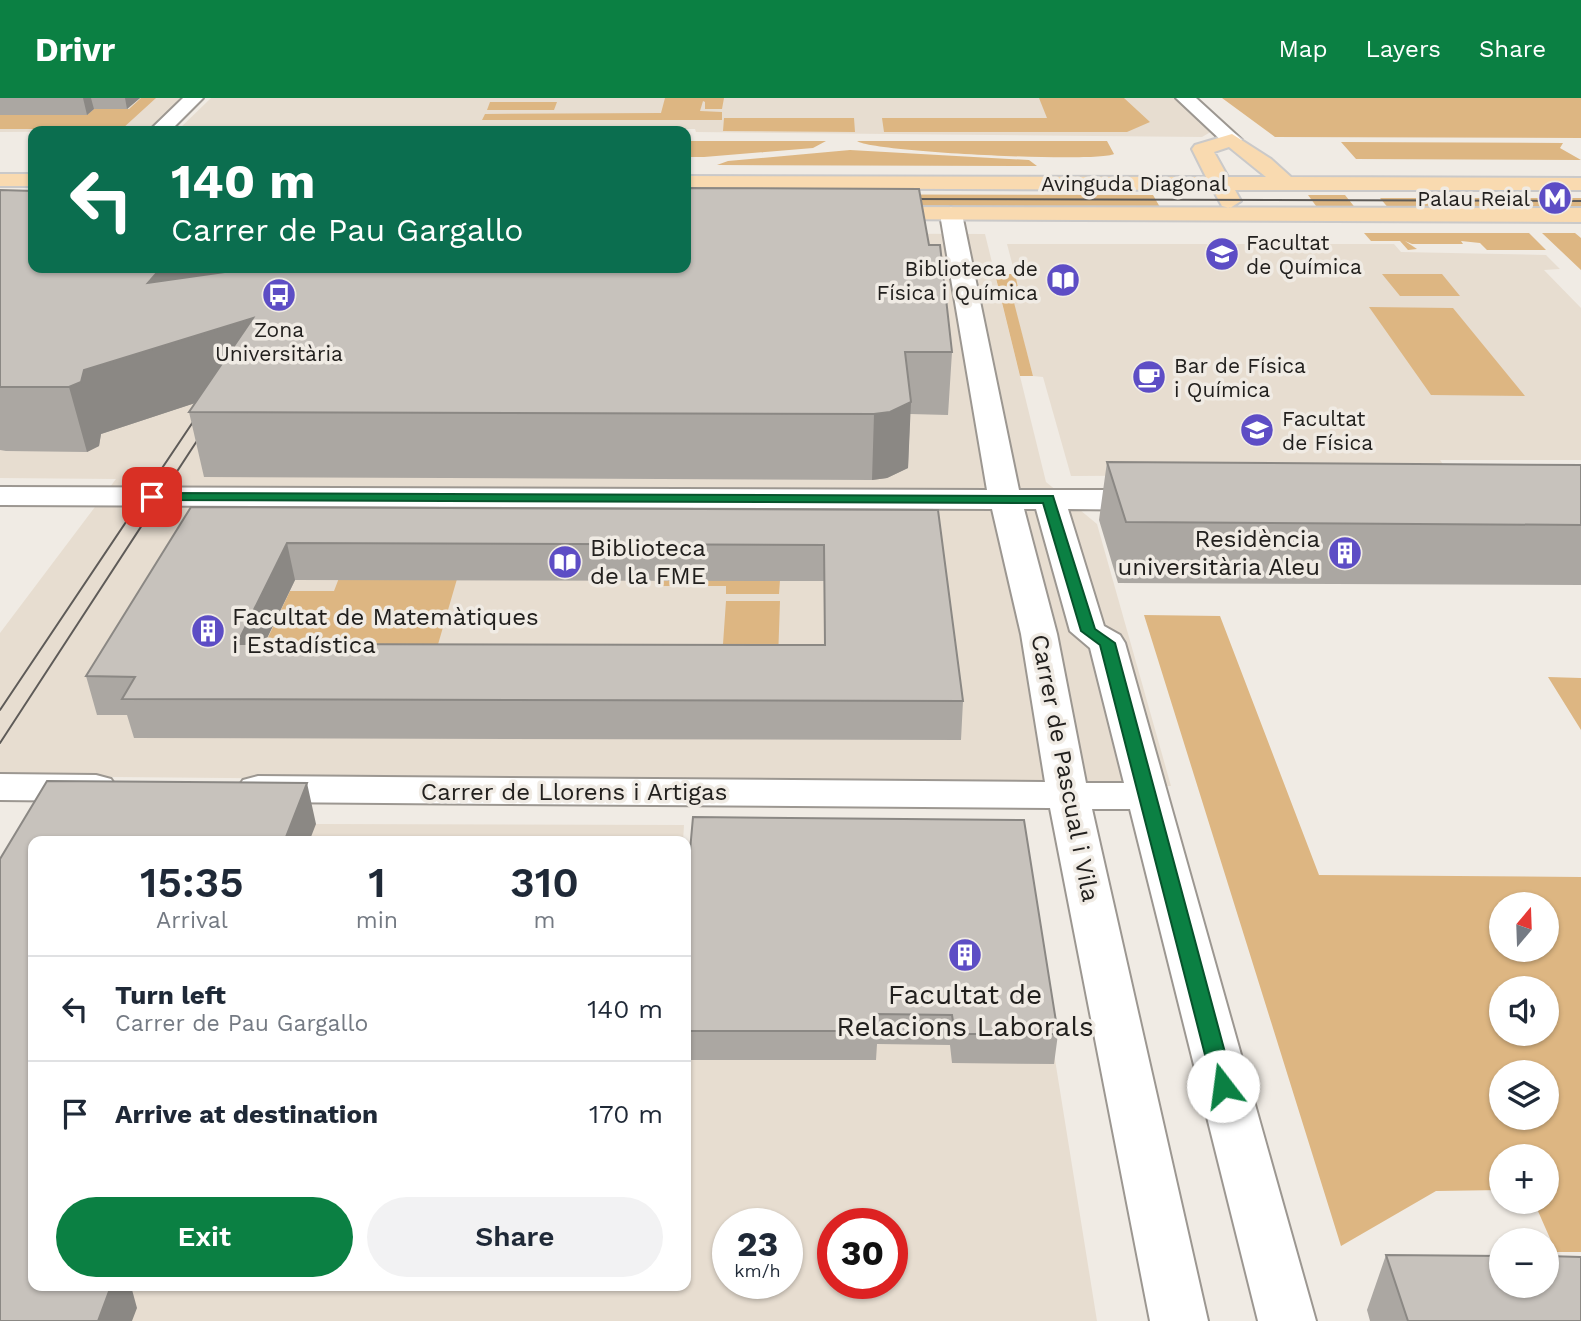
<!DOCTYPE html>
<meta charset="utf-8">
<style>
:root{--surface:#fff;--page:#f2f2f3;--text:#1f2937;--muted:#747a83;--line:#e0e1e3;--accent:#0b8043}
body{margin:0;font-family:"Work Sans",sans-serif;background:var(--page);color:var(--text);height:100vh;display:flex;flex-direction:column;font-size:26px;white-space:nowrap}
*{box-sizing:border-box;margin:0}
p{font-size:23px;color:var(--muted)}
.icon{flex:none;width:38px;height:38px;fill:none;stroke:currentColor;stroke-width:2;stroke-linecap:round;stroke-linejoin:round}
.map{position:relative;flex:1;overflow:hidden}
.panel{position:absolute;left:28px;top:738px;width:663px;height:455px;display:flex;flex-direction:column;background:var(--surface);border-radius:14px;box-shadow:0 2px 5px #0004}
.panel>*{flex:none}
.hud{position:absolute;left:28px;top:28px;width:663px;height:147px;border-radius:14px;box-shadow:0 2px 5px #0004;background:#0b6e4f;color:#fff;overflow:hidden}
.needle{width:46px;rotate:19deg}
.controls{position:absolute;left:1489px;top:794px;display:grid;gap:14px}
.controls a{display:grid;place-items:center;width:70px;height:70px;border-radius:50%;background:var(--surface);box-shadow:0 2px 5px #0004;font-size:35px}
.speed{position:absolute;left:712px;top:1110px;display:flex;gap:14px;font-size:35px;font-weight:700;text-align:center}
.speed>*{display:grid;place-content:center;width:91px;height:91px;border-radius:50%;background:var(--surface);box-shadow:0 2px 5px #0004;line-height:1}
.speed small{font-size:18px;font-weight:400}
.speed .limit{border:10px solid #d22;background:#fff;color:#111}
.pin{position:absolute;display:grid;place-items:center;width:60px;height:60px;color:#fff;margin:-30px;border-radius:14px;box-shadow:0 4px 10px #0006}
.me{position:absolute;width:77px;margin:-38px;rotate:345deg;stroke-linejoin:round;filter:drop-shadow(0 0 5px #0008)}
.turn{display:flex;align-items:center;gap:24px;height:147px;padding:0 28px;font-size:32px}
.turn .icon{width:91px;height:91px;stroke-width:2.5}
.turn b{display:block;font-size:49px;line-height:60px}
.eta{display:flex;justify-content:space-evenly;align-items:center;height:119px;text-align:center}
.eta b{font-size:42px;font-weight:600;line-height:49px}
.action{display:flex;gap:14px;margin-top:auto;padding:14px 28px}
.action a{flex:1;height:80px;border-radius:42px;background:var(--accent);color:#fff;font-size:28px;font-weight:600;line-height:80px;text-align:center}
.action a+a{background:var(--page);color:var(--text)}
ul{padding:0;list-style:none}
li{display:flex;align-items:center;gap:21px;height:105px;padding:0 28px;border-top:2px solid var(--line)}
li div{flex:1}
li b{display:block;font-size:26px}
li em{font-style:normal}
header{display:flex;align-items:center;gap:42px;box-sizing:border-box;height:98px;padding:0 35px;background:var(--accent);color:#fff}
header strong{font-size:33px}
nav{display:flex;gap:38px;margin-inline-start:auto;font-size:24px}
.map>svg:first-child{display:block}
</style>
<header>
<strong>Drivr</strong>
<nav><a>Map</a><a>Layers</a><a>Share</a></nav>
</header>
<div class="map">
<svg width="1581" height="1223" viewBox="0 0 1581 1223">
<rect width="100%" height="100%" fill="#f0ebe4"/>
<path fill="#e7ddd0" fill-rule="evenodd" d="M0,0H181L147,33L0,34Z
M211,0H1175L1214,32L1202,39L696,34L695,31L177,33Z
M0,132L33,170H686V135L985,136L1046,384L1097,426L1171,688L0,678V535L116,381L0,380Z
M1007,146H1394L1401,154L1546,157L1560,171L1544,172L1581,210V362H1440L1450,376L1071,378L1043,279L1033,278L1009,189L1018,188Z
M60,723L316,726L684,727L683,744H49Z
M686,748L1021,750L1097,1223H0L33,1188H686ZM728,1125H788V1185H728ZM833,1125H892V1185H833Z"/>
<path fill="#ddb682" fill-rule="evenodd" d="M141,0H156L122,31H0V17L88,16L94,11H129Z
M665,0H724L722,11H705V4L703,3L700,13L722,14V22H482L485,16L661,15Z
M1039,0H1124L1150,24L1127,34H884L882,20H1047Z
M1222,0H1581V40L1275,39Z
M490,4H557L554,12H487Z
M724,20H854L855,34L723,33Z
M686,43H826L813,50L704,59H686Z
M857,43H1107L1114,56C1096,65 871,54 857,43Z
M1341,44L1563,45L1560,50L1581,62L1356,61Z
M850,52L1029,62L1037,68L717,67L728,63Z
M686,96L1153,97L1161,111L686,110Z
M1308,97H1345L1357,112H1319Z
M1380,100H1581V112H1390Z
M1364,135H1529L1546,152H1487L1480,145L1461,143L1463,146H1412L1405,143L1417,151L1408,152L1400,143H1371Z
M1542,135H1575L1581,140V172Z
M995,176H1015L1018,189H1010L1033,278H1020Z
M1382,176H1442L1460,198H1400Z
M1369,209L1453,210L1525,298L1431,297Z
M339,480L457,481L430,574L244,590L290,493H334Z
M663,482H780L779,496H726V488H662Z
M726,503H780L777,591L721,575Z
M1144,517L1220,518L1319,777L1581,779V1154H1556L1534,1104H1547V1059H1502L1501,1092L1436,1093L1341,1148ZM1502,807H1547V852H1502ZM1502,891H1547V936H1502ZM1502,975H1547V1020H1502Z
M1548,579L1581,580V632Z"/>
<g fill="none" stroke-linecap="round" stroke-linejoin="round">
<g stroke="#9c9791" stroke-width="4">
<path id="minor" d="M183,0H203L170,33H149Z
M1176,0H1196L1242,42L1232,48L1225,46Z
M951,109L962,116L1019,392H1155L1166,395L1171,402L1166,409L1155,412L1068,411L1104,528L1120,537L1125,545L1316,1223H1258L1130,711H1092L1208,1223H1150L1050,710L258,704L243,700L237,691L243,682L258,678L1045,684L1021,536L992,411L0,407V389L987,392L940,116ZM1024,411H1036L1070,533L1090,550L1124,685H1086L1057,536Z
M0,676L96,677L111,681L117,690L111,699L96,703L0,702Z"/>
</g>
<g stroke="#cac9c9" stroke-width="4">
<path id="major" d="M1232,36L1271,61L1291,79L1581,80V92H1235L1241,103L1230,110L1222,108L1213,92L686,90V78L1206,79L1192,51L1195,47ZM1229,49L1266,79H1228L1214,54Z
M0,76H33V88H0Z
M873,109L1581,110V124L865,121L862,116L865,111Z"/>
</g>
<use href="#minor" fill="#fff" fill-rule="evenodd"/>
<use href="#major" fill="#f9dab0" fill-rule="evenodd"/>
<path stroke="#5e5b58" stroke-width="2" d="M902,101L1581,103
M0,612L203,309
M0,645L206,329"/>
</g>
<path fill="#aba7a2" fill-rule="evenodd" d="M0,0H140L127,11H94L87,17H0Z
M0,92L221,170L216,175L686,170L929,147L952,254L948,317L910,316L908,370L887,380L872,382L204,379L189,314L195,305L101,336L99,348L87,354L6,353L0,352Z
M1107,364L1581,367V487L1118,485L1099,422Z
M191,409L938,412L963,603L961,642L134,640L127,617H97L86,578ZM295,482L824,483V547L264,546Z
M686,798L1058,936L1054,966L952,965L950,947L877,946L876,962H686Z
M1386,1157L1581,1223H1370L1367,1212Z"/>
<path fill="#8b8884" d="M83,0H91L94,11L87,17Z
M125,0H140L127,11Z
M161,170H221L162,245L148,185Z
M253,220L265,282L101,336L99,348L87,354L69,289L84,272Z
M911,304L908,370L887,380L872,382L874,316Z
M287,445L295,482L246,584L237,546Z
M307,685L316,726L309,744H284Z
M111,1188H131L137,1210L132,1223H98Z"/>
<path fill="#c7c2bc" stroke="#8b8884" stroke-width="2" fill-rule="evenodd" d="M686,90L919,91L929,147H940L952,254H905L911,304L890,314L874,316L189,314L253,220L84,272L81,284L69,289H0V92L33,93V170H161L148,185L253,170H686Z
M1107,364L1581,367V427L1126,424Z
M191,409L938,412L963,603L122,601L135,579L86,578ZM287,445L824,447L825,547L237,546Z
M47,683L307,685L284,744H33V1188H111L98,1223H0V761Z
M693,719L1024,722L1058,936H955L952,917L877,916V933H686V798Z
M1386,1157L1502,1158V1188H1547V1158L1581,1159V1223H1408Z"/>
<path fill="#0b8043" stroke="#07532c" stroke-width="2" d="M152,395L1053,398L1095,531L1115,545L1234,988L1231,993H1216L1213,988L1100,547L1081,533L1043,405L147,402V396Z"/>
<defs>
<g id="metro-disc" transform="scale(1.75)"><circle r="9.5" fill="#5d4dc5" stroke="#f0ebe4"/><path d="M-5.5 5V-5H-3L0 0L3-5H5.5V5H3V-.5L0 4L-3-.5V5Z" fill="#fff"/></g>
<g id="university-disc" transform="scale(1.75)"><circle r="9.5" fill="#5d4dc5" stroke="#f0ebe4"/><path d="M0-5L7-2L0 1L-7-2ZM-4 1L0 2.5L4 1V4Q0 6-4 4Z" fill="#fff"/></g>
<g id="library-disc" transform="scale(1.75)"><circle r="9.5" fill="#5d4dc5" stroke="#f0ebe4"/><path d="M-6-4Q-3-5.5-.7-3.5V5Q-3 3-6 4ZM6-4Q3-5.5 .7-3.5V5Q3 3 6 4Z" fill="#fff"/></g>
<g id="bus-disc" transform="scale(1.75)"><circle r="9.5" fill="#5d4dc5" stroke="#f0ebe4"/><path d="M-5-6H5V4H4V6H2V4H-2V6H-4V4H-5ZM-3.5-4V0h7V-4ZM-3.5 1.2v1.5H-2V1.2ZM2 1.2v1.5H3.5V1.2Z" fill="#fff"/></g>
<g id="cafe-disc" transform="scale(1.75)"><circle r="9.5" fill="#5d4dc5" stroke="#f0ebe4"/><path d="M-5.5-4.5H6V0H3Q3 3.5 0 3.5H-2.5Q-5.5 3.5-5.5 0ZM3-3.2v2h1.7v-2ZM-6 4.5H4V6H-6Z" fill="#fff"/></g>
<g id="building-disc" transform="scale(1.75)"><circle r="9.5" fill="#5d4dc5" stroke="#f0ebe4"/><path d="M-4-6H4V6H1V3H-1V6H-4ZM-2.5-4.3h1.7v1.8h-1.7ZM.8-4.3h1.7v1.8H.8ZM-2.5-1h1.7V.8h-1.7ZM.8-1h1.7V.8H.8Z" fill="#fff"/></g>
</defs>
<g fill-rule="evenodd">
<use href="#metro-disc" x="1555" y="100"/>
<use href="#university-disc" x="1222" y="156"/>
<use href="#library-disc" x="1063" y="182"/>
<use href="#bus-disc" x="279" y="197"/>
<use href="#cafe-disc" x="1149" y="279"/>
<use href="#university-disc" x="1257" y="332"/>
<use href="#building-disc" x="1345" y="455"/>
<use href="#library-disc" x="565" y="464"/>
<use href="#building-disc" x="208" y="533"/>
<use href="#building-disc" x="965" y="857"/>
</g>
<g text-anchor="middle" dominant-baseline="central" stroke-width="7" stroke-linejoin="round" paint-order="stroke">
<g font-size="21" fill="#22201e" stroke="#f0ebe4">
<text x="1134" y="85">Avinguda Diagonal</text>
</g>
<g font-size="21" fill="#22201e" stroke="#f0ebe4" text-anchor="start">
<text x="1530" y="100" text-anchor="end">Palau Reial</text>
<text x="1246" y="144">Facultat<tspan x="1246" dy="24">de Química</tspan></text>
<text x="1038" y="170" text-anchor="end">Biblioteca de<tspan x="1038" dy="24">Física i Química</tspan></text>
<text x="279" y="231" text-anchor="middle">Zona<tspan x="279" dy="24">Universitària</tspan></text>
<text x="1174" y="267">Bar de Física<tspan x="1174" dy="24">i Química</tspan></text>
<text x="1282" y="320">Facultat<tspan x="1282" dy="24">de Física</tspan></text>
</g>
<g font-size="24" fill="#22201e" stroke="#f0ebe4" text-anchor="start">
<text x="1320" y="441" text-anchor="end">Residència<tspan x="1320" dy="28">universitària Aleu</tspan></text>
<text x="590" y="450">Biblioteca<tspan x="590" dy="28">de la FME</tspan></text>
<text x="232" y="519">Facultat de Matemàtiques<tspan x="232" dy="28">i Estadística</tspan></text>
</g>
<g font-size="24" fill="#22201e" stroke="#f0ebe4">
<text transform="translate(1065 670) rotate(79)">Carrer de Pascual i Vila</text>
<text x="574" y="694">Carrer de Llorens i Artigas</text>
</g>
<g font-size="28" fill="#22201e" stroke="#f0ebe4">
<text x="965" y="896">Facultat de<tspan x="965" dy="32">Relacions Laborals</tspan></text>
</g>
</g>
</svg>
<div class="controls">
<a><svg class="needle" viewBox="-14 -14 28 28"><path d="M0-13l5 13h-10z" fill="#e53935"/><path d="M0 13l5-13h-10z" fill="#747a83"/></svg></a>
<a><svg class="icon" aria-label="sound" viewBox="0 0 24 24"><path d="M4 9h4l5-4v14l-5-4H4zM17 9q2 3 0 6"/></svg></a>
<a><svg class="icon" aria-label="layers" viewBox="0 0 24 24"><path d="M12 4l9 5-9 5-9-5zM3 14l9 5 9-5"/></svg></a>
<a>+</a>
<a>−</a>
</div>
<div class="speed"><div>23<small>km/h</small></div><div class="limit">30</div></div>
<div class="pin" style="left:152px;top:399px;background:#d93025"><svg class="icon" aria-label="arrive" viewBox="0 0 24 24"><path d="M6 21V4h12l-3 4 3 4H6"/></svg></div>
<svg class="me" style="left:1223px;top:988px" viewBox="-20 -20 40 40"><circle r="19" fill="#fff"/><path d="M0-13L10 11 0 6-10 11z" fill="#0b8043"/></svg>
<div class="hud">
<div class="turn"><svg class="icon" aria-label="left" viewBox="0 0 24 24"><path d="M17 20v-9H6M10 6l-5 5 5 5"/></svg><div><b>140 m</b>Carrer de Pau Gargallo</div></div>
</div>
<section class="panel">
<div class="eta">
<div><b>15:35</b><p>Arrival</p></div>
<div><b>1</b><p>min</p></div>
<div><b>310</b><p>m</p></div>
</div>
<ul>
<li><svg class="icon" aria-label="left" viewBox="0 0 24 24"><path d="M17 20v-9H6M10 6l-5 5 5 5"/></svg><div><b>Turn left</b><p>Carrer de Pau Gargallo</p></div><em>140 m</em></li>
<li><svg class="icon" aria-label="arrive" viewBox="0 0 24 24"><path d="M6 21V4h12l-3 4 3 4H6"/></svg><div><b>Arrive at destination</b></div><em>170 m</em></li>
</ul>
<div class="action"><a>Exit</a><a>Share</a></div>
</section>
</div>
